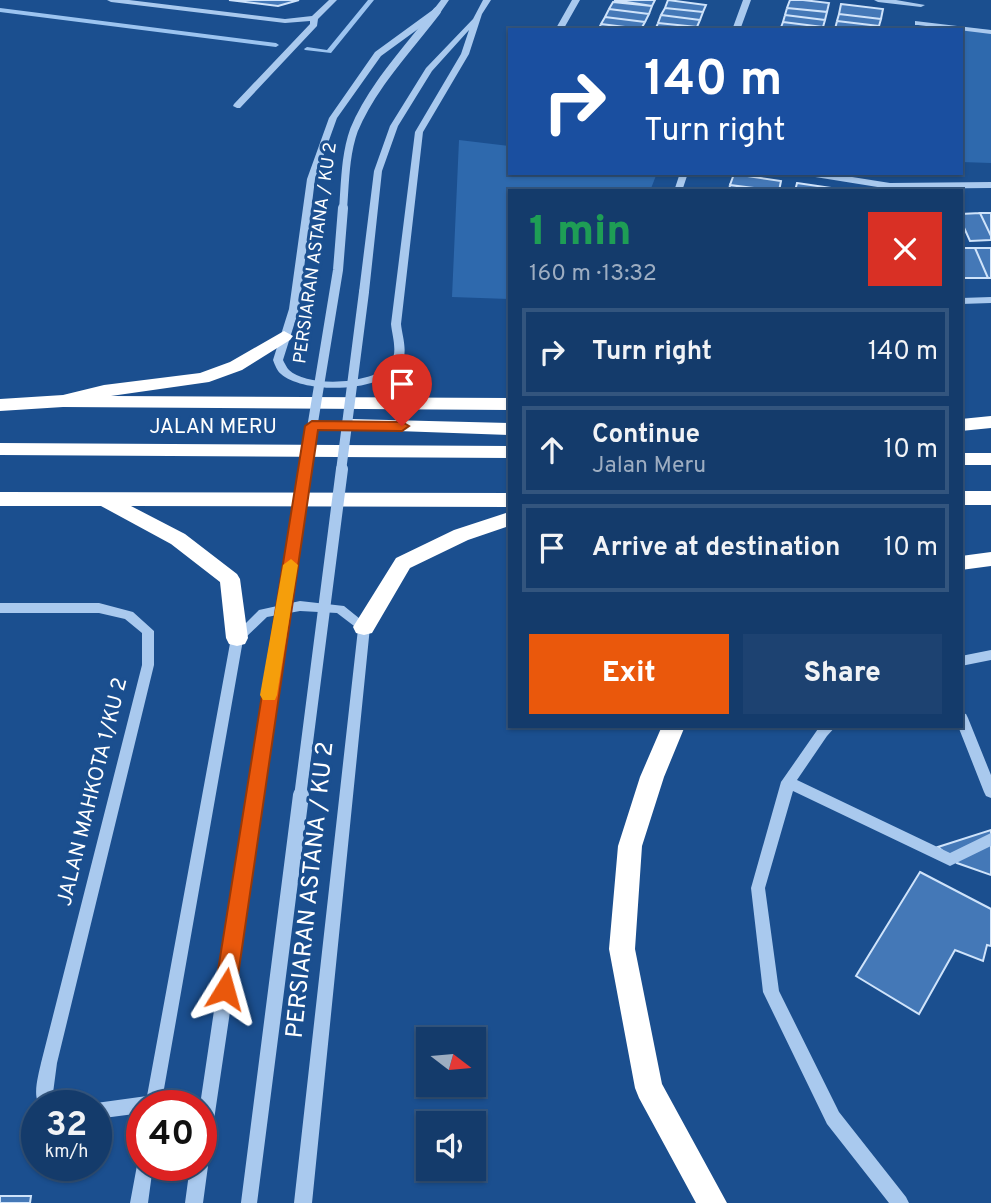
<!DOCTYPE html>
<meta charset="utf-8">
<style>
:root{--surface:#143b6b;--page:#1d4271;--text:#f1f3f6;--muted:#9dadc1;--line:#33557e;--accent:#ea580c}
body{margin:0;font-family:Overpass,sans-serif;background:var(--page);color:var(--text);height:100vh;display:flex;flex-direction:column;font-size:26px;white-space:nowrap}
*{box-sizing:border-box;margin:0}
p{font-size:23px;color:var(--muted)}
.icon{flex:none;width:38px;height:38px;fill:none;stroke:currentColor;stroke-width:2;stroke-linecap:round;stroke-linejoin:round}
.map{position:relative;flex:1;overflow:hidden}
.side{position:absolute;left:508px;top:189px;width:455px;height:539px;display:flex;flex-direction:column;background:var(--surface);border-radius:0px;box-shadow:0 2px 5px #0004,0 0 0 2px var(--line)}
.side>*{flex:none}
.hud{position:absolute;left:508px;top:28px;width:455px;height:147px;border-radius:0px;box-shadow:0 2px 5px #0004,0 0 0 2px var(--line);background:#1a4fa0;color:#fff;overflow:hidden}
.needle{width:46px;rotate:106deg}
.fabs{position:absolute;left:416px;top:1027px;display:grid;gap:14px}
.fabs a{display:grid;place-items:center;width:70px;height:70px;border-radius:0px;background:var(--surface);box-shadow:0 2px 5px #0004,0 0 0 2px var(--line);font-size:35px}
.speed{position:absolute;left:21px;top:1090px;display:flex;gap:14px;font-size:35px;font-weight:700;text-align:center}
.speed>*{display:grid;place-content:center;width:91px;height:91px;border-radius:50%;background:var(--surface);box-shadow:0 2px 5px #0004,0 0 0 2px var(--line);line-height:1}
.speed small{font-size:18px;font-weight:400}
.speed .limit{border:10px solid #d22;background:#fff;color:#111}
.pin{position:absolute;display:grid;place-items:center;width:60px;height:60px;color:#fff;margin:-72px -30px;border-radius:50% 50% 50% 0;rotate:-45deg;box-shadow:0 0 7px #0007}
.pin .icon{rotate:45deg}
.me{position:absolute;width:77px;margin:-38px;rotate:8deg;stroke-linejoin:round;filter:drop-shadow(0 0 5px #0008)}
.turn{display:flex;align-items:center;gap:24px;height:147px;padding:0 21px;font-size:32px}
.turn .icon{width:91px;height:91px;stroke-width:2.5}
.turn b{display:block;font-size:49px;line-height:60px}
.round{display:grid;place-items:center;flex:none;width:74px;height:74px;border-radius:0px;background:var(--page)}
.overview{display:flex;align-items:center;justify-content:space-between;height:119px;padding:0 21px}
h1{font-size:42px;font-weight:800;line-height:52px;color:#1e9e55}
.cta{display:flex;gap:14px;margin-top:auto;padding:14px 21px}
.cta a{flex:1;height:80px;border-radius:0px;background:var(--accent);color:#fff;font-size:28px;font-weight:800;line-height:80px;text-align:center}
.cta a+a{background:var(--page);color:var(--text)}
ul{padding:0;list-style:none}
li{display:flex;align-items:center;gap:21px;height:88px;margin:0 14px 10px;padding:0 7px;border:4px solid var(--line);border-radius:0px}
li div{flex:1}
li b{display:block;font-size:26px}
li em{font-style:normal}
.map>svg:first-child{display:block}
</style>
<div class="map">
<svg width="991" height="1203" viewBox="0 0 991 1203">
<rect width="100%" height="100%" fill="#1b4f8f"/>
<path fill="#2e69ad" d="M970,28L991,30V163L961,162V31Z
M459,140L509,146V173H657L650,191H509V299L452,297Z"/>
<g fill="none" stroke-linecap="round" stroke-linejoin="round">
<path fill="#9cc4f0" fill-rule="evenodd" d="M368,0H374L331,53L305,50L304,49L307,47L327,50Z
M0,8L276,43L279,45L276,47L0,12Z"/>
</g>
<path fill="#4478b7" stroke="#cfe3fa" stroke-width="2" d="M229,0H299L278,6Z
M614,0H655L652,6Z
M668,0L706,5L703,12L665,8Z
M790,0H803L829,3L827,12L787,8Z
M613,2L652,6L649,14L609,9Z
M841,4L883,9L881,19L839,14Z
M665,8L703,12L700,20L661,15Z
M787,8L827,12L825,20L785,15Z
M609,9L649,14L645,22L605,17Z
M839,14L881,19L879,26L837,21Z
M661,15L700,20L697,27L658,23Z
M785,15L825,20L823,27L783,22Z
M605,17L645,22L641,29L601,24Z
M837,21L879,26L878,30L835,29Z
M783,22L823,27L822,30H780Z
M658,23L697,27L696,30H655Z
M601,24L641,29L598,30Z
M734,174L781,181L779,191L730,185Z
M797,183L845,190L795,191Z
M730,185L770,191H729Z
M980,213L991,236V240L970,241L961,221V214Z
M980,213H991V236Z
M961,248H975L988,278H964L961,270Z
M975,248H991V278H988Z
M991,830V875L957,863L938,847Z
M920,872L991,909V946L987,945L983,961L955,950L919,1014L856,976Z
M0,1196H31L30,1203H0Z"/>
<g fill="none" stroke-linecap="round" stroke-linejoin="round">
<path fill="#a9c9ee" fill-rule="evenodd" d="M107,0H129L285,19L312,16L329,0H337L318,19L317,26L240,108H237L233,106L234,104L310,24V21L285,23L111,2Z
M441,0H449L440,13L381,56L337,118L315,179L299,309L283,360C284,362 287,368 289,370C307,388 377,385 391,362C398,352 392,335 391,324L415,132L461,54L469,30L432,71L398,126L382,171L369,292L364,295L359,292L374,171L390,126L426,68L473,19L483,0H491L482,14L469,54L423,132L401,324C402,335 408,351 402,362C387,393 305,395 281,374C277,371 275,365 273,360L289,309L307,179L329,118L375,52L434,9Z
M572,0H580L563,30H555Z
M743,0H751L740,30H732Z
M874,0H896L925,5L921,7L878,2Z
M915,21L991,30V34L918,25H915Z
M680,173H688L682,191H674Z
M805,173H827L890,183L991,182V188L890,189L809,176Z
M991,297V303L961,304V298Z
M349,422L353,423L354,425L353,427L312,429L307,426L312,423Z
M300,601L344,606L370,627L312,1203H294L358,629L337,613L300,611L267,617L243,640L161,1106H142V1113L96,1119V1106H90L96,1103L147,1096L231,638L259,610Z
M0,603H99L133,612L154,631V665L57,1063L53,1093L64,1100L66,1106C60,1106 49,1108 43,1106C30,1102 39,1073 41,1063L142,665V633L125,619L99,613H0Z
M991,650V660L961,666V656Z
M961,713L966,714L968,718L991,775V798L986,796L984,792L958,726H961Z
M820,726H836L827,736L797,780L950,853L991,833V846L950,866L793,791L765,888L779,991L839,1112L906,1197L909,1203H889L827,1124L763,992L751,888L781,782Z
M142,1158V1166H153L148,1203H130L138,1160Z
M201,1158L205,1160L208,1166L203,1203H185L190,1166H201Z"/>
<path fill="#fff" fill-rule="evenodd" d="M284,331L293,336L290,340L242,370L209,382L111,396L509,398V410L63,407L0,411V399L63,395L104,385L200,373L230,362Z
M991,416V428L961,431V419Z
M349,419L509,423V435L342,429L340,425L342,421Z
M0,443L509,446V458L0,455Z
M961,453H991V465H961Z
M961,491H991V505H961Z
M0,492L509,493V507L131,506L185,534L237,574L240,579L248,638L245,644L237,646L229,644L226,638L220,582L171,544L101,506H0Z
M509,512V526L468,540L410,568L372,633L364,635L356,633L353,627L396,558L454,530Z
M991,552V566L961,570V556Z
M662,726H685L664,777L642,846L635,949L662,1084L727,1203H696L639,1098L635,1088L609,949L618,846L640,777Z"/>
<path stroke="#a9c9ee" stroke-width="8" d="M343,210C345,184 345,155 354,130C372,86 409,48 437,11"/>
<path stroke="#a9c9ee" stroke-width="10" d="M305,471L338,270L343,208
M341,471L364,292"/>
<path stroke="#a9c9ee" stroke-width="12" d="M254,797L305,469
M300,797L342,469"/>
<path stroke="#a9c9ee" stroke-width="16" d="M201,1153L254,795
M249,1203L301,795"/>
</g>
<path fill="#ea580c" stroke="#983908" stroke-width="2" d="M312,421L402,422L409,426L402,431L318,430L236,989L233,996L225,999L218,996L215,989L305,426Z"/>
<path fill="#f59e0b" d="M291,559L298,565L277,695L275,700H263L260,695L283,565Z"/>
<g text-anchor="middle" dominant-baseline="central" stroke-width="6" stroke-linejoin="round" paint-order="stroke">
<g font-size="18" fill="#fff" stroke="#1b4f8f">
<text transform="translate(316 253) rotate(-82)">PERSIARAN ASTANA / KU 2</text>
</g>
<g font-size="21" fill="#fff" stroke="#1b4f8f">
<text x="213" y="427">JALAN MERU</text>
<text transform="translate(93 792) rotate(-76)">JALAN MAHKOTA 1/KU 2</text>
</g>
<g font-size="24" fill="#fff" stroke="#1b4f8f">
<text transform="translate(311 890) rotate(-84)">PERSIARAN ASTANA / KU 2</text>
</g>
</g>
</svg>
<div class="fabs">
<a><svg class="needle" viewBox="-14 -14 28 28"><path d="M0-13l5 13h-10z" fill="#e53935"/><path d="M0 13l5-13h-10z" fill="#9dadc1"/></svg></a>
<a><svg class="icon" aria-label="sound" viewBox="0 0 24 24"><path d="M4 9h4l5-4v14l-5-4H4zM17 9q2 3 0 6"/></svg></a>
</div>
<div class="speed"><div>32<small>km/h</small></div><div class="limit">40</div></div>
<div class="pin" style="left:402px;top:426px;background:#d93025"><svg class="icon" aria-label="arrive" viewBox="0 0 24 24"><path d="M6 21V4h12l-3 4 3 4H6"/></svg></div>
<svg class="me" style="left:225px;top:989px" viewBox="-20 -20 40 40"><path d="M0-17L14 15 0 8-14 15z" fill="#ea580c" stroke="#fff" stroke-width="4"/></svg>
<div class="hud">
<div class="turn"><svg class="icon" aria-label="right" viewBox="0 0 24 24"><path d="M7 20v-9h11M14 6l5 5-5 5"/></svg><div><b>140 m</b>Turn right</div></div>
</div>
<section class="side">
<div class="overview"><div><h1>1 min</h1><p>160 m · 13:32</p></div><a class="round" style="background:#d93025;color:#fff"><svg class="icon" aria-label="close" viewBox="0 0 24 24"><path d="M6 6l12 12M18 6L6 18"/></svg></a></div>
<ul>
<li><svg class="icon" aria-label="right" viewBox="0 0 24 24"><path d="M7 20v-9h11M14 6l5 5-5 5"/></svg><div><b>Turn right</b></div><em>140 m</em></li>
<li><svg class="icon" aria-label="ahead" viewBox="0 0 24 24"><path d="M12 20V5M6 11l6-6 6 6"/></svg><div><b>Continue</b><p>Jalan Meru</p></div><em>10 m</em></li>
<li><svg class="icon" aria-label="arrive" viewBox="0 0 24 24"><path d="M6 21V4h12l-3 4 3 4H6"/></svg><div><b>Arrive at destination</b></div><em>10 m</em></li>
</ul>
<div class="cta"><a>Exit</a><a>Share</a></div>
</section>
</div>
